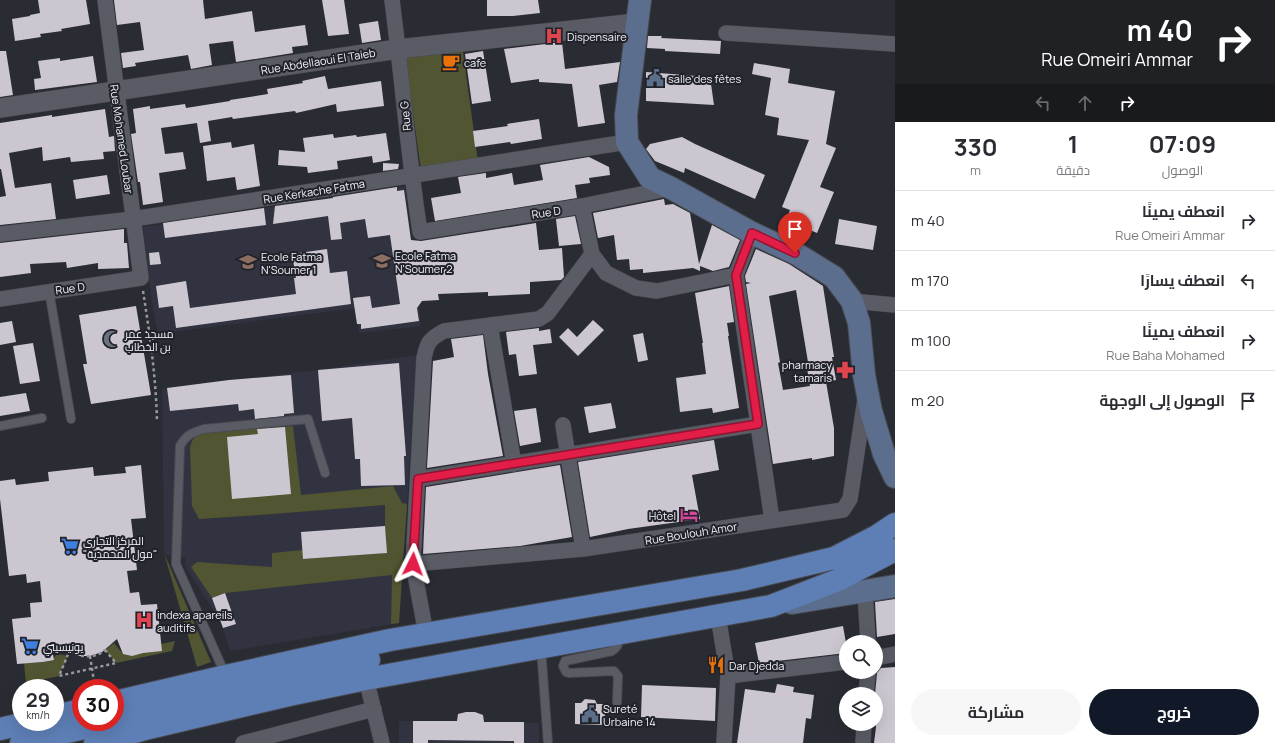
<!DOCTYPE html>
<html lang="ar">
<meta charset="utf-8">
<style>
:root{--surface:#fff;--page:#f7f7f7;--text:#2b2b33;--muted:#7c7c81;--line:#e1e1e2;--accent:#111827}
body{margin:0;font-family:Manrope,Cairo,sans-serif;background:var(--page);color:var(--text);direction:rtl;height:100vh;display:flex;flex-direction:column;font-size:15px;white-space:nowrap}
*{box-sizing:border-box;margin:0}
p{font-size:13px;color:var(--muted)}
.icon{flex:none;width:22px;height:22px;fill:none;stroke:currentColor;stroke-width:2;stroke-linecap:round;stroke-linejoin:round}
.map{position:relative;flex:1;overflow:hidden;direction:ltr}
.drawer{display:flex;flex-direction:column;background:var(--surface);width:380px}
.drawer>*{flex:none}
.hud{background:#202124;color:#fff;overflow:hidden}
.controls{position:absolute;left:839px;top:635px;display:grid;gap:8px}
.controls a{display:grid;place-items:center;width:44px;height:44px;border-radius:50%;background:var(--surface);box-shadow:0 4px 16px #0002;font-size:20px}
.speed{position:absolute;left:12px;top:679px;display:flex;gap:8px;font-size:20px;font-weight:700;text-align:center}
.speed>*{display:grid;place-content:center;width:52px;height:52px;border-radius:50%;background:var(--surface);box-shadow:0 4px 16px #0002;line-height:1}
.speed small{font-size:10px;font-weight:400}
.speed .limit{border:6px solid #d22;background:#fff;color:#111}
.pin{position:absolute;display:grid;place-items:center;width:34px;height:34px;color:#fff;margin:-41px -17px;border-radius:50% 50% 50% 0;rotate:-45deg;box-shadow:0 0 4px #0007}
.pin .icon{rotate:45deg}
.me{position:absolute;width:44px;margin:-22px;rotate:3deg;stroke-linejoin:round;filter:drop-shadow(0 0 3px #0008)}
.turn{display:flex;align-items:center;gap:14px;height:84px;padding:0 16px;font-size:18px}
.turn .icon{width:52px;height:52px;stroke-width:2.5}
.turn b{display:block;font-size:28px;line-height:34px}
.lanes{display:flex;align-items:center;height:38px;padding:0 16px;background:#0003;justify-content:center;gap:20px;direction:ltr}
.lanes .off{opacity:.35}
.eta{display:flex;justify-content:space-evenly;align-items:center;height:68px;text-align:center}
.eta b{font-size:24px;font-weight:700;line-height:28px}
.button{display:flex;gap:8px;margin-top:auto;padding:8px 16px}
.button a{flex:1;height:46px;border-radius:24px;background:var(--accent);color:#fff;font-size:16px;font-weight:700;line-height:46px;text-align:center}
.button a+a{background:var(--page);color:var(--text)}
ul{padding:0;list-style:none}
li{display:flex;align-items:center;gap:12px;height:60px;padding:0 16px;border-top:1px solid var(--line)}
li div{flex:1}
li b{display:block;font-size:15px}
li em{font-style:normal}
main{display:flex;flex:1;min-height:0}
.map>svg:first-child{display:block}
</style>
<main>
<section class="drawer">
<div class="hud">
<div class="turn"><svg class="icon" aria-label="right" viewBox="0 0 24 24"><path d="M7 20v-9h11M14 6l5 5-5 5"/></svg><div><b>40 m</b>Rue Omeiri Ammar</div></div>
<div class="lanes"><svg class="icon off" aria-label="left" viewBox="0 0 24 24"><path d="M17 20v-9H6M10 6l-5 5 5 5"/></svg><svg class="icon off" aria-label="ahead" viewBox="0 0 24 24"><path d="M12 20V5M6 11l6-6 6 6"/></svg><svg class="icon" aria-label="right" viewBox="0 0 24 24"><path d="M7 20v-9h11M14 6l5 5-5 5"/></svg></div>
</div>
<div class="eta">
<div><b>07:09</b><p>الوصول</p></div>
<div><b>1</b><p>دقيقة</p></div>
<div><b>330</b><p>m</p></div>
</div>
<ul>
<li><svg class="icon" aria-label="right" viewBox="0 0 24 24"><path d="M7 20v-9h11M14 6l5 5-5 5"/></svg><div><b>انعطف يمينًا</b><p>Rue Omeiri Ammar</p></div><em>40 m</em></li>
<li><svg class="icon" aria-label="left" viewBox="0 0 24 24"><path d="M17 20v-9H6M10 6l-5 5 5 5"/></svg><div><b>انعطف يسارًا</b></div><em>170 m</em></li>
<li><svg class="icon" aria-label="right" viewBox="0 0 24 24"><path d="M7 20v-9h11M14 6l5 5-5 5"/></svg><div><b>انعطف يمينًا</b><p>Rue Baha Mohamed</p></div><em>100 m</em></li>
<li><svg class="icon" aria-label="arrive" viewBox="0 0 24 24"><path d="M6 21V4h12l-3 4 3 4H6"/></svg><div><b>الوصول إلى الوجهة</b></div><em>20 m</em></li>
</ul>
<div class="button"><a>خروج</a><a>مشاركة</a></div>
</section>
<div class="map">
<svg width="895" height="743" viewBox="0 0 895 743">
<rect width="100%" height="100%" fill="#2a2c34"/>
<path fill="#313341" d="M405,186L421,326L359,333L352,277L355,308L158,334L151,297L143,227Z
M417,355L399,623L230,651L221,622L186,568L185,557H174L164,553L162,389L318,370Z
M466,712H475L483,715L484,725H488L491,722L539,723V743H399V721H450L457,724L458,714Z"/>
<path fill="#515531" d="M462,45L478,162L421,170L404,50Z
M293,426L301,495L393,486L402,503L407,504L399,623L391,624L392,575L225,593L212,598L191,567L197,562L272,567V553L303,550L304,559L386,553L385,526V505L273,514L199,519L192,506L190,449C191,440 194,437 202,433Z
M164,553L211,662L197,667Z
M175,641L172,651L116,663L105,650L114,643L123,654L161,644Z
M57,654L68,656L59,676L26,683L24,663C35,662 50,665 57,654Z"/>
<path fill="#ccc6d0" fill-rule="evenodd" d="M38,0H86L90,24L61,29L62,31L40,34L41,37L15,41L12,19L30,16V15L40,13Z
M114,0H203L205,19L252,11L255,32L305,25L308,45L292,47L293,53L236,62L233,41L209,44L212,65L191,69L188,55L135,63L136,66L123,68L121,53L144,50L140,22L117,25Z
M322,0H344L349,34L328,36Z
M487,0H538L540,13L513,16H487Z
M378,21L381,40L362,43L359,24Z
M648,36H662L661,38L721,41L720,54L665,51V49L647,48Z
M562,42L565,69L620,62L617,82L599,85L605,123L578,127L572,84L539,82V79L511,83L504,49Z
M0,51H6L13,95L0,97Z
M483,51L491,101L472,104L465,54Z
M93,56L97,82L35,90L34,79L41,78L38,61L60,58V61Z
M754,63L790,69L788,83L835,91L826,144L836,148L820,187L834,192L817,233L786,220L790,210L782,207L809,140L777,135L779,118L765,115L771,78L752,74Z
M646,72L710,77L714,105L646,101Z
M325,76L328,89L381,81L384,106L337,112L336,104L296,113L295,111L233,119L232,117L208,121L211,141L200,143L197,123L161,128L165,154L183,152L186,169L159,173L163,202L143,205L140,182H138L131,134L136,133L133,109L150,106V109L185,104L186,108L230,101V100L268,94L267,89L303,83L302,81Z
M105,109L109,137L114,136L115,151L103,152L104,159L71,162L70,157L43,161L42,147L9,153L15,188L51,183L56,219L0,225V197L6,196L1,169H0V123L52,115V117Z
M539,119L542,139L511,144L510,142L475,147L473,131L508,126L507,124Z
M386,133L390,160L373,163L372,156L337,161L338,169L308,173L307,167L278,165L279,150L305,152L303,138L333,134L334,138L356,135L357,137Z
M682,137L695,144L765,175L755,199L685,168L684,173L655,161L646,149L650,144Z
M231,142L232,148L254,144L260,186L237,190L235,177L207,181L203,146Z
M589,157L609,167L610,175L589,178L590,183L575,185L577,198L435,221L431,198L461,193L458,177L486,173V178L512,173L514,185L543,180L540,165Z
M383,163L399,164L398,169L383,171Z
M107,175L110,194L76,199L73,180Z
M397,187V191L404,190L411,240L421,241L536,223L539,250L562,248L564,277L561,280L530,282V294L488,296V292L438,294L439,300L422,301L417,308L419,321L361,329V324H357L353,298L370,296L372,308L400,304L390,235L368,238L365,219L340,223L342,239L331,240L328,216L273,224L275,206L333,198V197Z
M664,199L665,205L673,204L690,213L699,264L712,225L740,240L729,267L713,271L700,266V271L693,268L643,273V269L630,270L629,259L617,260L614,235L598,238L593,213Z
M264,208L266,225L165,238L163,223Z
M575,216L581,244L559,246L556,219Z
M839,219L877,226L873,250L835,244Z
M124,229V243H127L129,268L98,269V263L67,268L66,262L30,264L31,273L0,277V243Z
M327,249L330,273L347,271L351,304L176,328L173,306L159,308L156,286L186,281L190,308L296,294L294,278H296L292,254Z
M756,249L789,264L823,286L834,357H832L836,380L826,382L834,428V456L812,460V458L773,464L746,284L751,283L746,282L745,276ZM796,290L808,362H806L810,386L783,390L778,363L780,362L769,296Z
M159,252L161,264L150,265L149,253Z
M729,286L734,322L727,323L729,336H728L739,408L713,413L712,408L680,412L676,378L706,374L702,343H703L695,293Z
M136,306L151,395L91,404L83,364H87L79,315Z
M593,320L604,330L578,356L559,337L568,328L577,337Z
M12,321L16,342L0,345V323Z
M539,328V331L550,329L552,343L533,345L537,374L519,376L516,354L509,355L506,332Z
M643,333L648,360L638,362L633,335Z
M483,335L488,374L503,456L427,468L433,361L454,357L451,339Z
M33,343L40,381L20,384L13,346Z
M399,363L406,456H404L405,485L361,486L360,459H355L352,418L322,421L318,370Z
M291,375L294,413L284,414V416L255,419L254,409L239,411L238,404L170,411L167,388L229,380Z
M26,393L30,411L0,416V397Z
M611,403L616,428L589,433L584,407Z
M536,408L541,442L520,446L514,411Z
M285,427L291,494L232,499L227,437L258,434L257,429Z
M714,440L719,470L692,475L700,519L628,529L590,537L578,462Z
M141,465L146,518L131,519L137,570L127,571L130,593L139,592L141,605L157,604L162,651L143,653L132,656L123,654L117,639L102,652L90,656H77L51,643L54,660L43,662L17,664L12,619L31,617L30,603L42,602L40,581L27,583L26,574L9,576L0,499V481L15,479L16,485L49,481L48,472L93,467L94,476L126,473L125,467Z
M560,465L572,537L520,546L423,554L426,487Z
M385,526L387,553L303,559L301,532Z
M225,593L236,624L223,628L212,598Z
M895,599V634L877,637L875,602Z
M843,626L846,643V653L759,663L755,643Z
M895,667V743H874L876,727L875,694L877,673L881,668Z
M777,684L794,687L793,692L814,695L811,719L806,718L803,743H737L745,689L775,693Z
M642,685L716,688L715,721L641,717Z
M585,699L595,700L597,704H605V725L575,724V703H581Z
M466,712H475L483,715L484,722H524V743H514V741L428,740V743H413V721H457L458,714Z"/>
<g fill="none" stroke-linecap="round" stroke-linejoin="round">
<g stroke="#494a51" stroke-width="10">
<path id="service" d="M49,291L71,419
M0,426L42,418
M541,648L548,743
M226,676L176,564L180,446C186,435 193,432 204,429L308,419L325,473
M617,702L618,676L614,671L569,673L566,672L563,666L565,661L612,651C619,646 619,642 618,634"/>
</g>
<g stroke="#494a51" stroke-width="16">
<path id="minor" d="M392,0C402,77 408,155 420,232L582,206L671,188
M726,33L895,44
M582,206L592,254L606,273L636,288L657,291L736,275
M752,233L736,275L772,520
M0,234L133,219L627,142
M0,299L141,278L105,0
M852,301L895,305
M490,325L514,464
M563,425L583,549
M418,479L758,424
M413,564L583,549L843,510L850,499L865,399
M865,592L868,642
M718,616L728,676L724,743
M426,634L413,564L424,358C427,343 429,339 444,331L539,319L548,313L592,254
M876,658L895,654
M728,676L846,662
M366,679L382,743
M866,694L868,672
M243,743L374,709
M863,743L864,724"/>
</g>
<g stroke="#494a51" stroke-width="20">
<path id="tertiary" d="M0,108L398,49L637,23"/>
</g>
<g stroke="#494a51" stroke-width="24">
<path id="secondary" d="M640,0L626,115L627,142L650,178L671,188L752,233L795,253L834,277L852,301L859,323L864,375L871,411L884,454L895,477
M792,603L895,586"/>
</g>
<g stroke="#494a51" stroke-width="24">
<path id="primary" d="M115,702L226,676L390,640L742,580L834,558L877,536L895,524
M55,716L81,710
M115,721L369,660
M0,729L30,722
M21,743L109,722
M95,743L149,728L289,695L366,679L771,606L838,580L895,550"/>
</g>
<path stroke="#9799a0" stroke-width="2.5" stroke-dasharray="3 3" stroke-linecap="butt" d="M143,291C150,335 156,378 157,422
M105,650L116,663L59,676L69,652C80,657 95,659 105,650Z
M90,656L95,688"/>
<use href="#service" stroke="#5a5c65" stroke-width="8"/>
<use href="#minor" stroke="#5a5c65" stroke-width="15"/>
<use href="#tertiary" stroke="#5a5c65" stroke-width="19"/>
<use href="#secondary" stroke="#5c6e8e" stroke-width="22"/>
<use href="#primary" stroke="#5e7fb6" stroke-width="22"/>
</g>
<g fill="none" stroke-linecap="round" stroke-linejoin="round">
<g stroke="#92132f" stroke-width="10">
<path id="route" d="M413,564L418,479L758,424L736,275L752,233L795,253"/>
</g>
<use href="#route" stroke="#e11d48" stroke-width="7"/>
</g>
<defs>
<g id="hospital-bare" transform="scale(1.38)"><path d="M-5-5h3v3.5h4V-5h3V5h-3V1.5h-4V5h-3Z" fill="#e0444e" stroke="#21222a" stroke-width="2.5" paint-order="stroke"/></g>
<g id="cafe-bare" transform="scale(1.38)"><path d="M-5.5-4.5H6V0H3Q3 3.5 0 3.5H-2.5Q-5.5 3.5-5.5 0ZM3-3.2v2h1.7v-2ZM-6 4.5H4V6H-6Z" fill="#e8710a" stroke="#21222a" stroke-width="2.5" paint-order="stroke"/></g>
<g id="civic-bare" transform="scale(1.38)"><path d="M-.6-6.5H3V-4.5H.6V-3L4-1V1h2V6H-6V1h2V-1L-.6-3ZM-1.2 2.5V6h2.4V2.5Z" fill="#5c6f8a" stroke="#21222a" stroke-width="2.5" paint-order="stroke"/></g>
<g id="school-bare" transform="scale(1.38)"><path d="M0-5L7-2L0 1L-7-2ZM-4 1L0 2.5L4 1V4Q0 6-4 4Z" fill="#8d6e63" stroke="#21222a" stroke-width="2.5" paint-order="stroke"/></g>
<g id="mosque-bare" transform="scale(1.38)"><path d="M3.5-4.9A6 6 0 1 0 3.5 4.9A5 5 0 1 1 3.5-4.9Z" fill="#6b7280" stroke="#21222a" stroke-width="2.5" paint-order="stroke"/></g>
<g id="pharmacy-bare" transform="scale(1.38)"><path d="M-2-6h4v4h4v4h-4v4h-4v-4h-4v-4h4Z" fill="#e0444e" stroke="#21222a" stroke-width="2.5" paint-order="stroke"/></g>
<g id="hotel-bare" transform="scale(1.38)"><path d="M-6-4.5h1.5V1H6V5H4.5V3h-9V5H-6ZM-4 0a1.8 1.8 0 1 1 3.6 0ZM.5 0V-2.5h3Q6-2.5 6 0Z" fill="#d1479c" stroke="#21222a" stroke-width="2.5" paint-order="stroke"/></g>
<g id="supermarket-bare" transform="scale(1.38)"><path d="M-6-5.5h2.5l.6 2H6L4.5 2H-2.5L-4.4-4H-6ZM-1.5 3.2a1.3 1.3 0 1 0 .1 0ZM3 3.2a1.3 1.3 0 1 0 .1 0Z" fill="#3f7fe0" stroke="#21222a" stroke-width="2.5" paint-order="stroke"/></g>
<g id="restaurant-bare" transform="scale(1.38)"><path d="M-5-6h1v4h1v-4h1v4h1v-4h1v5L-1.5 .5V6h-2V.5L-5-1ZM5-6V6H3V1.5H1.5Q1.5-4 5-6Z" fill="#e8710a" stroke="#21222a" stroke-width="2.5" paint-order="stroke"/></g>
</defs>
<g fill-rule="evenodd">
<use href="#hospital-bare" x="554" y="36"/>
<use href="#cafe-bare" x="451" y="62"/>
<use href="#civic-bare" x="655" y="78"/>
<use href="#school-bare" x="382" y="261"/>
<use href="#school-bare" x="248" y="262"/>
<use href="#mosque-bare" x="112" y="339"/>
<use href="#pharmacy-bare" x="845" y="370"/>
<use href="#hotel-bare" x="689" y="515"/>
<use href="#supermarket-bare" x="70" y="546"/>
<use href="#hospital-bare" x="144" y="620"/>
<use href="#supermarket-bare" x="30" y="646"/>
<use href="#restaurant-bare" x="716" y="665"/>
<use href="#civic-bare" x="590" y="714"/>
</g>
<g text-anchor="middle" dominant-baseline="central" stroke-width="4" stroke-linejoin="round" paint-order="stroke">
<g font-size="11" fill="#f3f4fa" stroke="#21222a" text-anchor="start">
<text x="567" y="36">Dispensaire</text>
<text x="464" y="62">cafe</text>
<text x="668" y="78">salle des fêtes</text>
<text x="395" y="255">Ecole Fatma<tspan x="395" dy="13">N'Soumer 2</tspan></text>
<text x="261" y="256">Ecole Fatma<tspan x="261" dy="13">N'Soumer 1</tspan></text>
<text x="125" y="333">مسجذ عمر<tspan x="125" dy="13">بن الخطاب</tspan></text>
<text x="832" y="364" text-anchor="end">pharmacy<tspan x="832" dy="13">tamaris</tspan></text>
<text x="676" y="515" text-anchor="end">Hôtel</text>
<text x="83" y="540">المركز التجاري<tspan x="83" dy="13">"مول المحمدية"</tspan></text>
<text x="157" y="614">indexa apareils<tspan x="157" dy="13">auditifs</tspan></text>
<text x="43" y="646">يونيسيتي</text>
<text x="729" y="665">Dar Djedda</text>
<text x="603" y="708">Sureté<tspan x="603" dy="13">Urbaine 14</tspan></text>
</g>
<g font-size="11" fill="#f3f4fa" stroke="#21222a">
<text transform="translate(318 61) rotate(-9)">Rue Abdellaoui El Taieb</text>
<text transform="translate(405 116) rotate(-96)">Rue G</text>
<text transform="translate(122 139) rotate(82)">Rue Mohamed Loubar</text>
<text transform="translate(314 191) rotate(-9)">Rue Kerkache Fatma</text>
<text transform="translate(546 212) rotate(-9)">Rue D</text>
<text transform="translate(70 288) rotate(-8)">Rue D</text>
<text transform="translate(691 533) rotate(-9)">Rue Boulouh Amor</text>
</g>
</g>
</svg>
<div class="controls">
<a><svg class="icon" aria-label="search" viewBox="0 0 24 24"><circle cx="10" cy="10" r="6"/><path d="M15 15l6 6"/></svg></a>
<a><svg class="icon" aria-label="layers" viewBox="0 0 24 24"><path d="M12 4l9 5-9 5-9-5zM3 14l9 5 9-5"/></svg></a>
</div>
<div class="speed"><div>29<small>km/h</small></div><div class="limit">30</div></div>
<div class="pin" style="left:795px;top:253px;background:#d93025"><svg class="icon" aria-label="arrive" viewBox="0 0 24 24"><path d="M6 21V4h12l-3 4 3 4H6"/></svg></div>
<svg class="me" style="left:413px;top:564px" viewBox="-20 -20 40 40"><path d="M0-17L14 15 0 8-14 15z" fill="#e11d48" stroke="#fff" stroke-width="4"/></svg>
</div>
</main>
